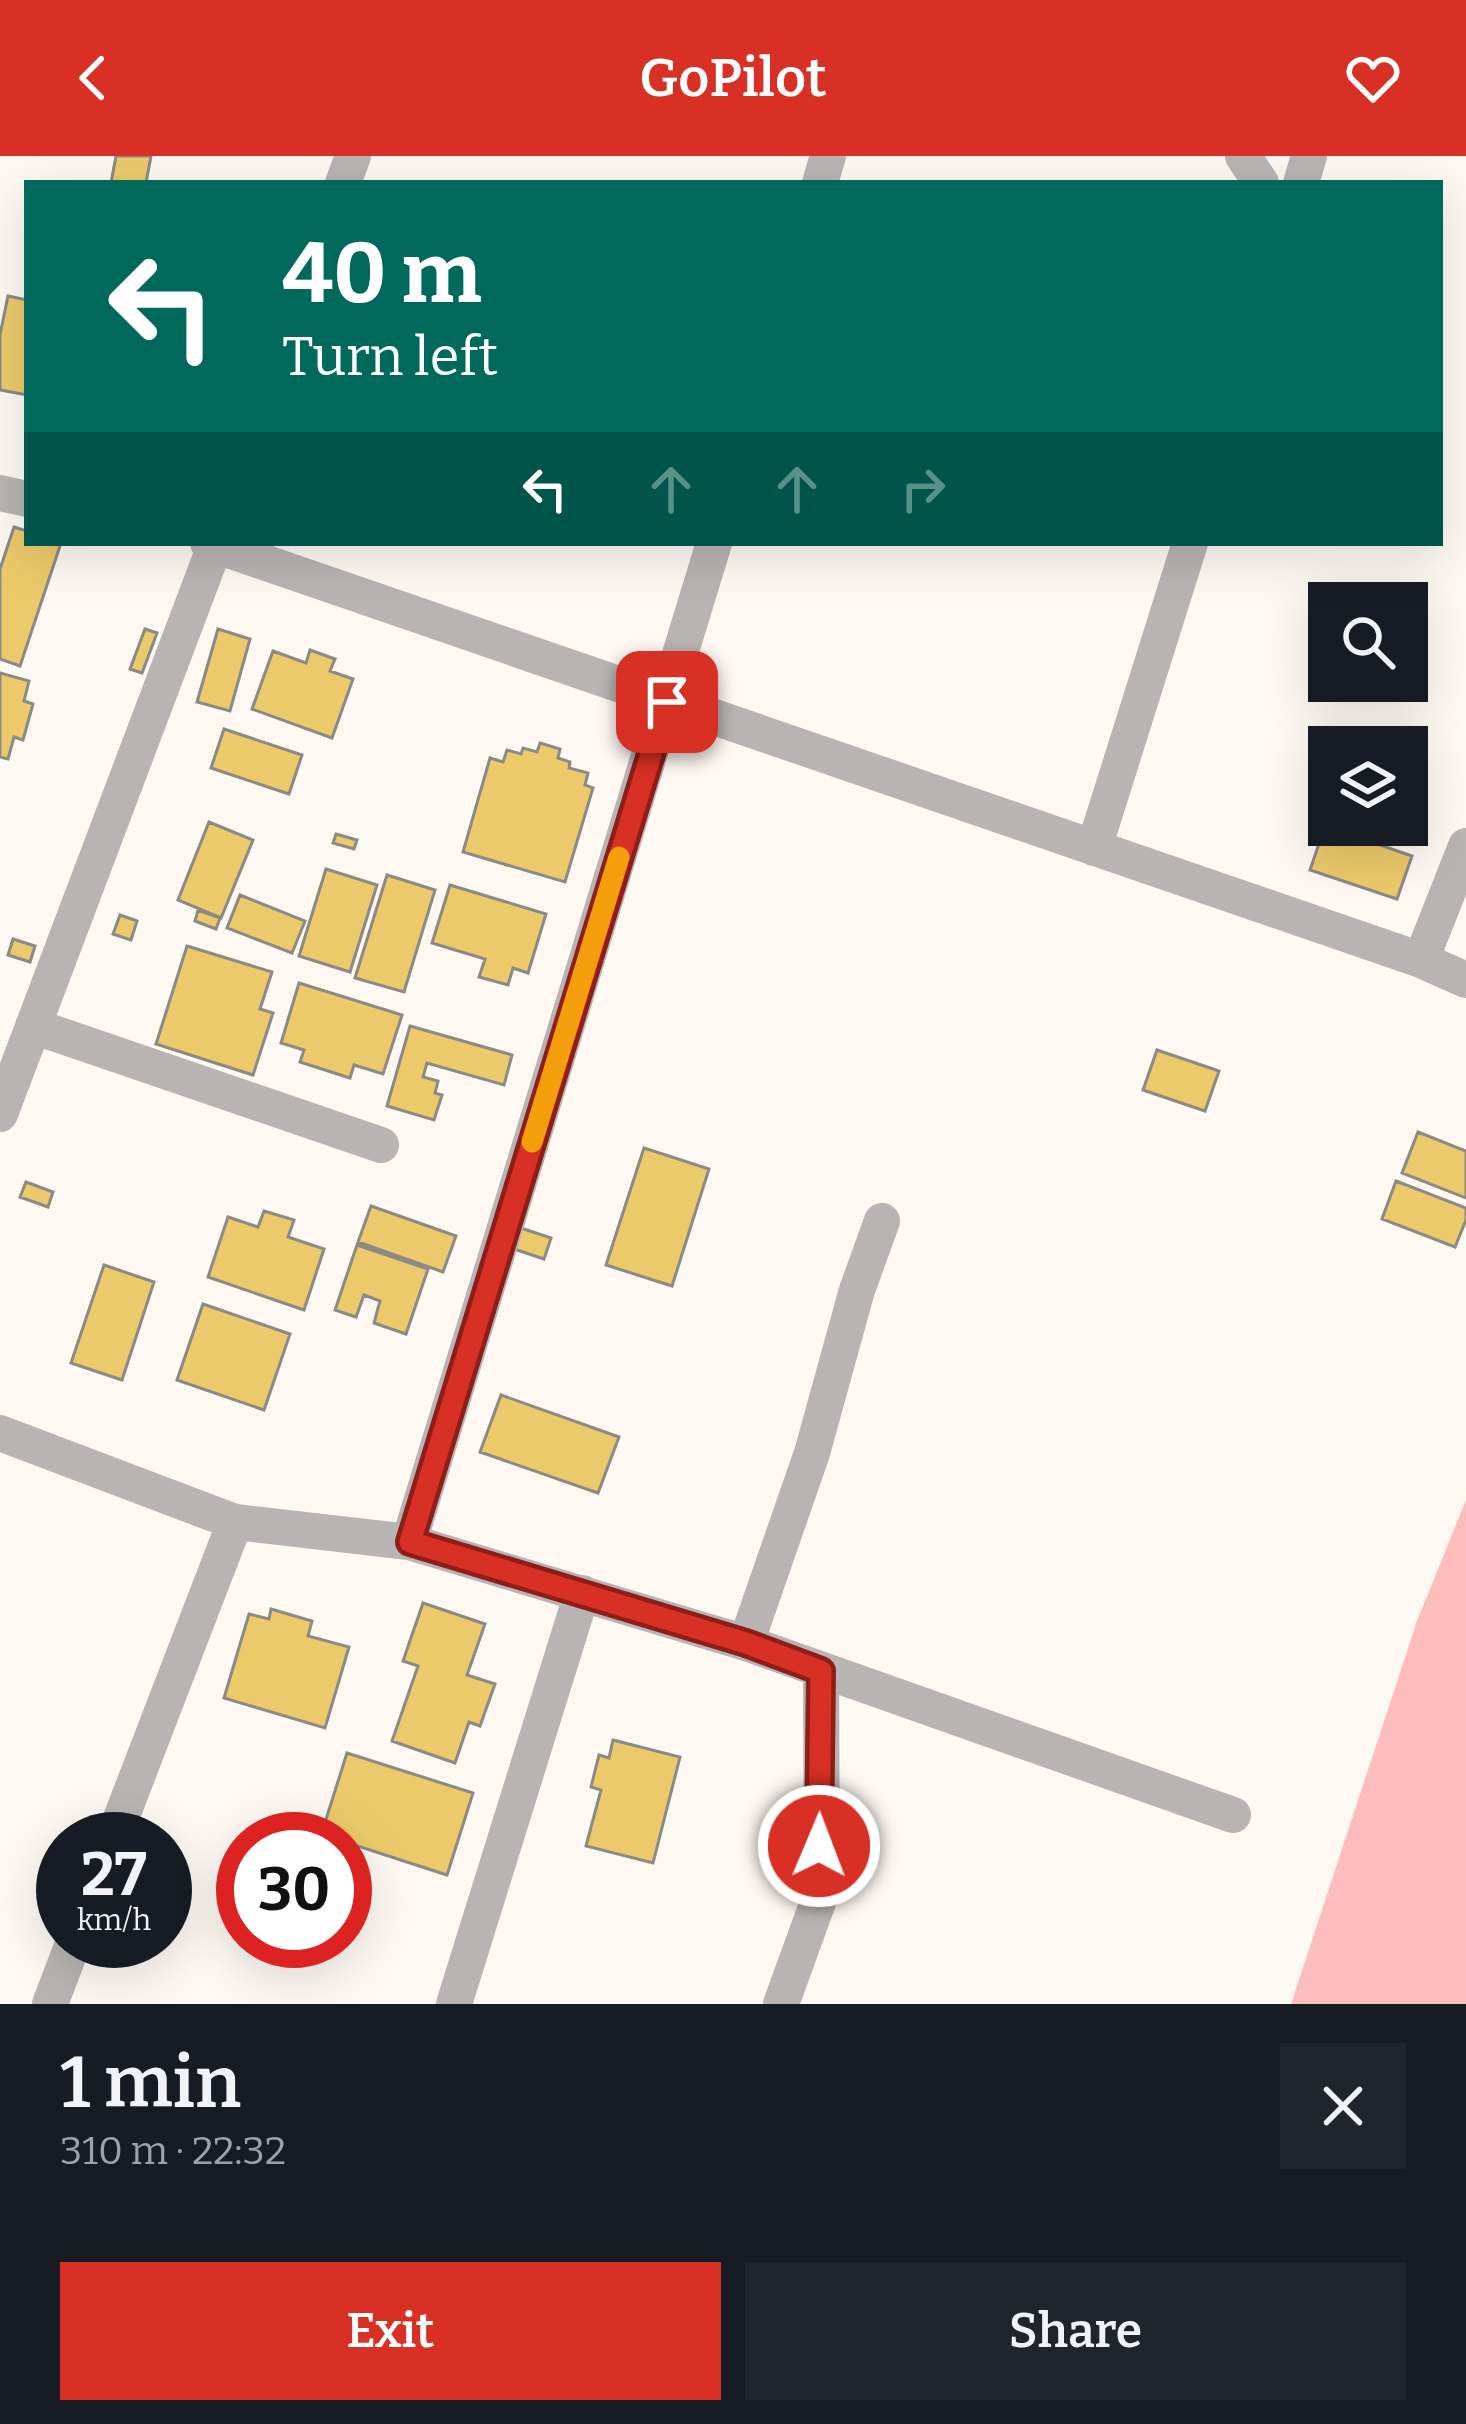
<!DOCTYPE html>
<meta charset="utf-8">
<style>
:root{--surface:#171b24;--page:#20242c;--text:#f1f3f6;--muted:#9ea1a6;--accent:#d93025}
body{margin:0;font-family:Bitter,serif;background:var(--page);color:var(--text);height:100vh;display:flex;flex-direction:column;font-size:45px;white-space:nowrap}
*{box-sizing:border-box;margin:0}
p{font-size:39px;color:var(--muted)}
.icon{flex:none;width:66px;height:66px;fill:none;stroke:currentColor;stroke-width:2;stroke-linecap:round;stroke-linejoin:round}
.map{position:relative;height:1848px;overflow:hidden}
.sheet{display:flex;flex-direction:column;background:var(--surface);flex:1}
.sheet>*{flex:none}
.hud{position:absolute;left:24px;top:24px;width:1419px;height:366px;border-radius:0px;box-shadow:0 12px 48px #0002;background:#00695c;color:#fff;overflow:hidden}
.buttons{position:absolute;left:1308px;top:426px;display:grid;gap:24px}
.buttons a{display:grid;place-items:center;width:120px;height:120px;border-radius:0px;background:var(--surface);box-shadow:0 12px 48px #0002;font-size:60px}
.speed{position:absolute;left:36px;top:1656px;display:flex;gap:24px;font-size:60px;font-weight:700;text-align:center}
.speed>*{display:grid;place-content:center;width:156px;height:156px;border-radius:50%;background:var(--surface);box-shadow:0 12px 48px #0002;line-height:1}
.speed small{font-size:30px;font-weight:400}
.speed .limit{border:18px solid #d22;background:#fff;color:#111}
.pin{position:absolute;display:grid;place-items:center;width:102px;height:102px;color:#fff;margin:-51px;border-radius:24px;box-shadow:0 6px 18px #0006}
.me{position:absolute;width:132px;margin:-66px;rotate:1deg;stroke-linejoin:round;filter:drop-shadow(0 0 9px #0008)}
.turn{display:flex;align-items:center;gap:42px;height:252px;padding:0 60px;font-size:54px}
.turn .icon{width:156px;height:156px;stroke-width:2.5}
.turn b{display:block;font-size:84px;line-height:102px}
.lanes{display:flex;align-items:center;height:114px;padding:0 60px;background:#0003;justify-content:center;gap:60px;direction:ltr}
.lanes .off{opacity:.35}
.round{display:grid;place-items:center;flex:none;width:126px;height:126px;border-radius:0px;background:var(--page)}
.overview{display:flex;align-items:center;justify-content:space-between;height:204px;padding:0 60px}
h1{font-size:72px;font-weight:600;line-height:90px}
.cta{display:flex;gap:24px;margin-top:auto;padding:24px 60px}
.cta a{flex:1;height:138px;border-radius:0px;background:var(--accent);color:#fff;font-size:48px;font-weight:600;line-height:138px;text-align:center}
.cta a+a{background:var(--page);color:var(--text)}
header{display:flex;justify-content:space-between;align-items:center;height:156px;padding:0 60px;background:var(--accent);color:#fff;font-size:54px;font-weight:600}
.map>svg:first-child{display:block}
</style>
<header><svg class="icon" aria-label="back" viewBox="0 0 24 24"><path d="M15 5l-7 7 7 7"/></svg>GoPilot<svg class="icon" aria-label="heart" viewBox="0 0 24 24"><path d="M12 20l-8-8c-3-5 5-10 8-4 3-6 11-1 8 4z"/></svg></header>
<div class="map">
<svg width="1466" height="1848" viewBox="0 0 1466 1848">
<rect width="100%" height="100%" fill="#fef8f3"/>
<path fill="#fcbdbb" d="M1466,1344V1848H1291L1417,1465Z"/>
<path fill="#ecca6b" stroke="#8c8a84" stroke-width="3" d="M116,0H151L146,27H111Z
M8,140L27,144V239L0,234V179Z
M14,371L27,375V387H61L20,510L0,503V413Z
M145,473L157,477L142,517L130,513Z
M218,473L250,483L230,555L197,546Z
M310,494L335,503L330,515L353,523L332,582L252,553L273,495L306,507Z
M0,517L29,525L24,545L33,548L23,584L14,581L8,603L0,601Z
M224,573L302,599L289,638L211,612Z
M540,587L560,593L558,602L570,606L569,612L588,617L585,629L593,632L565,726L463,696L490,602L503,606L507,594L521,598L523,592L537,596Z
M209,666L253,684L221,762L178,744Z
M1325,670L1412,700L1397,743L1310,714Z
M336,678L357,684L354,693L333,687Z
M326,713L377,729L350,816L299,800Z
M387,719L435,734L404,836L355,822Z
M450,729L546,758L528,817L513,812L508,829L479,821L485,803L432,787Z
M240,739L305,765L292,797L227,772Z
M198,754L220,762L216,773L195,765Z
M120,759L137,765L131,784L113,778Z
M13,783L35,790L30,806L8,799Z
M187,790L272,816L260,853L273,857L253,919L156,888Z
M299,827L402,859L383,918L354,909L350,922L300,906L304,894L281,887Z
M410,870L512,899L504,929L427,907L423,921L438,925L435,937L442,939L434,964L387,950Z
M1157,894L1219,915L1205,955L1143,934Z
M1418,976L1466,995V1042L1402,1017Z
M644,992L709,1013L672,1130L606,1109Z
M1396,1025L1466,1052V1064L1455,1091L1382,1063Z
M26,1026L53,1036L48,1051L20,1041Z
M371,1050L456,1080L443,1116L358,1086Z
M264,1055L294,1064L288,1081L324,1093L304,1154L208,1121L228,1061L258,1071Z
M521,1072L551,1082L544,1103L514,1093Z
M357,1089L428,1113L406,1178L374,1167L380,1145L364,1139L356,1161L335,1154Z
M104,1109L154,1126L122,1224L71,1207Z
M203,1148L290,1178L264,1254L177,1224Z
M501,1239L619,1281L598,1337L480,1296Z
M423,1447L485,1468L467,1519L495,1528L480,1570L469,1566L455,1607L392,1585L418,1510L403,1505Z
M271,1453L312,1465L308,1480L349,1491L325,1572L224,1542L249,1458L269,1463Z
M613,1584L680,1601L653,1707L586,1690L601,1634L591,1631L599,1599L609,1602Z
M347,1597L473,1637L447,1719L345,1686V1683L321,1679Z"/>
<g fill="none" stroke-linecap="round" stroke-linejoin="round">
<path stroke="#b7b4b3" stroke-width="36" d="M1243,0L1261,27
M343,27L353,0
M820,27L828,0
M1301,27L1309,0
M0,337L27,343
M208,387L1421,804L1466,824
M1094,692L1190,387
M1421,804L1466,690
M33,870L381,989
M0,958L216,387
M0,1277L235,1366L409,1386L746,1487L1233,1659
M409,1386L714,387
M746,1487L812,1297L857,1134L882,1065
M113,1683L235,1366
M50,1848L74,1785
M454,1848L582,1437
M781,1848L822,1735L821,1515"/>
</g>
<g fill="none" stroke-linecap="round" stroke-linejoin="round">
<g stroke="#8d1f18" stroke-width="30">
<path id="route" d="M667,546L410,1386L746,1487L821,1515L819,1690"/>
</g>
<use href="#route" stroke="#d93025" stroke-width="21"/>
<path stroke="#f59e0b" stroke-width="21" d="M532,986L619,701"/>
</g>
</svg>
<div class="buttons">
<a><svg class="icon" aria-label="search" viewBox="0 0 24 24"><circle cx="10" cy="10" r="6"/><path d="M15 15l6 6"/></svg></a>
<a><svg class="icon" aria-label="layers" viewBox="0 0 24 24"><path d="M12 4l9 5-9 5-9-5zM3 14l9 5 9-5"/></svg></a>
</div>
<div class="speed"><div>27<small>km/h</small></div><div class="limit">30</div></div>
<div class="pin" style="left:667px;top:546px;background:#d93025"><svg class="icon" aria-label="arrive" viewBox="0 0 24 24"><path d="M6 21V4h12l-3 4 3 4H6"/></svg></div>
<svg class="me" style="left:819px;top:1690px" viewBox="-20 -20 40 40"><circle r="17" fill="#d93025" stroke="#fff" stroke-width="3"/><path d="M0-11L8 9 0 5-8 9z" fill="#fff"/></svg>
<div class="hud">
<div class="turn"><svg class="icon" aria-label="left" viewBox="0 0 24 24"><path d="M17 20v-9H6M10 6l-5 5 5 5"/></svg><div><b>40 m</b>Turn left</div></div>
<div class="lanes"><svg class="icon" aria-label="left" viewBox="0 0 24 24"><path d="M17 20v-9H6M10 6l-5 5 5 5"/></svg><svg class="icon off" aria-label="ahead" viewBox="0 0 24 24"><path d="M12 20V5M6 11l6-6 6 6"/></svg><svg class="icon off" aria-label="ahead" viewBox="0 0 24 24"><path d="M12 20V5M6 11l6-6 6 6"/></svg><svg class="icon off" aria-label="right" viewBox="0 0 24 24"><path d="M7 20v-9h11M14 6l5 5-5 5"/></svg></div>
</div>
</div>
<section class="sheet">
<div class="overview"><div><h1>1 min</h1><p>310 m · 22:32</p></div><a class="round"><svg class="icon" aria-label="close" viewBox="0 0 24 24"><path d="M6 6l12 12M18 6L6 18"/></svg></a></div>
<div class="cta"><a>Exit</a><a>Share</a></div>
</section>
